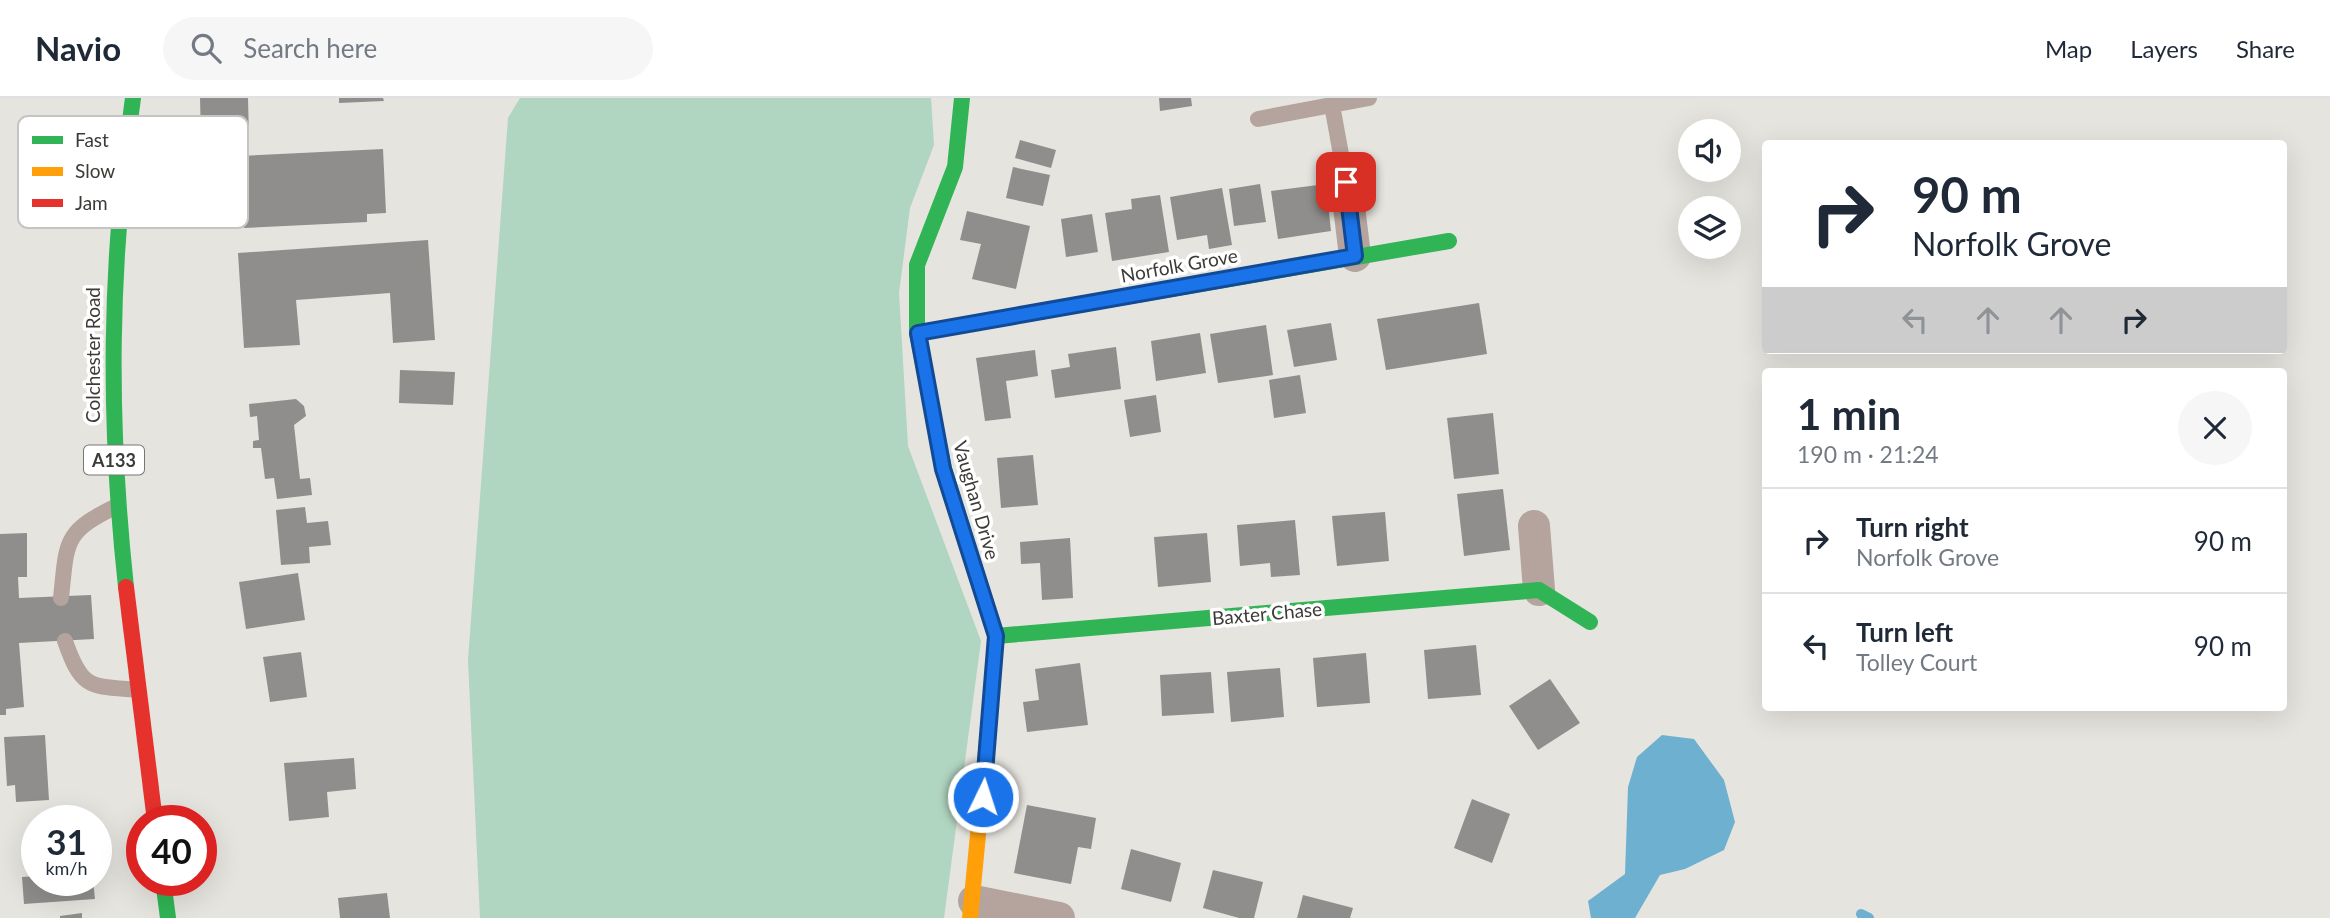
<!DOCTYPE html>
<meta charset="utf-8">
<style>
:root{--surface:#fff;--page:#f6f6f7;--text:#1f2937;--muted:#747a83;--line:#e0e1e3}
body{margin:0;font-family:Lato,sans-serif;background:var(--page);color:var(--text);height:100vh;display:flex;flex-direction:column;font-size:26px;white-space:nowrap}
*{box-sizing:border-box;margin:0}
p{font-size:23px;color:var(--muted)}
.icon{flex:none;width:38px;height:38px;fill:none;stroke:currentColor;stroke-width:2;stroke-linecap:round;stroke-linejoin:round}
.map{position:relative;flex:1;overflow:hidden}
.details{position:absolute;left:1762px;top:270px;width:525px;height:343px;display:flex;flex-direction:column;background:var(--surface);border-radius:7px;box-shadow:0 7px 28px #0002}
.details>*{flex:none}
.hud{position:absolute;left:1762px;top:42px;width:525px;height:214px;border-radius:7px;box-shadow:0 7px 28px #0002;background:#fff;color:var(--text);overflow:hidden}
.buttons{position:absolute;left:1678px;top:21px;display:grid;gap:14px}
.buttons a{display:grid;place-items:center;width:63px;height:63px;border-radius:50%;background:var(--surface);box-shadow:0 7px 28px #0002;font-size:35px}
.speed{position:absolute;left:21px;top:707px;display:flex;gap:14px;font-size:35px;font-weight:700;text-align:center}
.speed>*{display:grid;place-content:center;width:91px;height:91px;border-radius:50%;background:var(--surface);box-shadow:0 7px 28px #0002;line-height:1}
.speed small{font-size:18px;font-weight:400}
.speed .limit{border:10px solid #d22;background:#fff;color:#111}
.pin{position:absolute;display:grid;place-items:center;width:60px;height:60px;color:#fff;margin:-30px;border-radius:14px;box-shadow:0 4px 10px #0006}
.me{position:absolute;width:77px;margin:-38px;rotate:4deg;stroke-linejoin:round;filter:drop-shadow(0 0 5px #0008)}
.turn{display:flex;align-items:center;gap:24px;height:147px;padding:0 35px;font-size:32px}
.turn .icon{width:91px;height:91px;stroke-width:2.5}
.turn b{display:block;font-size:49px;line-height:60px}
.lanes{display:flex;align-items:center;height:66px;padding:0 35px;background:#0003;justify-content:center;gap:35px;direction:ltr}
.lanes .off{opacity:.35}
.round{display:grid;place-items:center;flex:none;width:74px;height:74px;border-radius:37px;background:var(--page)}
.headline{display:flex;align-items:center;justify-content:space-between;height:119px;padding:0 35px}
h1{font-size:42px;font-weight:700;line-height:52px}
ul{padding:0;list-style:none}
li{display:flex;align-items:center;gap:21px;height:105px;padding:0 35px;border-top:2px solid var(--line)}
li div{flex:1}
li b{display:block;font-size:26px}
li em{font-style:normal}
header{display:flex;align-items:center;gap:42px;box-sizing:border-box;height:98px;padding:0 35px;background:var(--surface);border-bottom:2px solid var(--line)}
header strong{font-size:33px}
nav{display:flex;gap:38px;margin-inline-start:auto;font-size:24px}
.search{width:490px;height:63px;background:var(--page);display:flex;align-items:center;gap:18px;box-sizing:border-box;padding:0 24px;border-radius:38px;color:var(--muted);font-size:26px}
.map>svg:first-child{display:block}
</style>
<header>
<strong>Navio</strong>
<div class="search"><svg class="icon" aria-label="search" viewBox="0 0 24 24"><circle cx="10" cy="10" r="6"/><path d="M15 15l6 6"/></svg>Search here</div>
<nav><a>Map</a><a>Layers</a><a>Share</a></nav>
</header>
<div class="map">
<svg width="2330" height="820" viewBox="0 0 2330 820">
<rect width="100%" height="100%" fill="#e6e4de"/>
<path fill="#b0d5c0" d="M520,0H931L934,47L910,110L899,195L908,348L981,543L944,820H480L468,562L508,20Z"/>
<path fill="#6eb0d0" d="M1662,637L1694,641L1724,682L1735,724L1724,752L1685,771L1660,777L1635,820H1591L1588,803L1625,776L1628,689L1637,659Z"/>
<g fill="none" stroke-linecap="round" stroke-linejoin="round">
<path stroke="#6eb0d0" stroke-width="10" d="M1861,816L1869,820"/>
</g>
<path fill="#8f8e8c" d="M200,0H248L249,39L201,41Z
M339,0H383L384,3L339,5Z
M1159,0H1191L1192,8L1160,13Z
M1020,42L1056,52L1051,70L1015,60Z
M383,51L386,115L367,116V124L244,130V125L219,126L216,64L241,62L240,58Z
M1013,69L1050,77L1043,108L1006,100Z
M1260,86L1266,124L1234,128L1229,91Z
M1326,86L1331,133L1278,141L1271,93Z
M1222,90L1232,147L1209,151L1207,137L1177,142L1170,99Z
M1160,97L1169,154L1112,163L1105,115L1132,111L1131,101Z
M967,113L1030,128L1016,191L972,181L981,146L960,142Z
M1092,116L1098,154L1066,159L1061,121Z
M428,142L435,242L393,245L390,195L296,202L300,247L244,250L238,155Z
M1479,205L1487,256L1386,272L1377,221Z
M1331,225L1337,262L1294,269L1287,232Z
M1266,227L1273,277L1218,285L1210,236Z
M1200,235L1206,275L1156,283L1151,243Z
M1116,249L1121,291L1055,300L1051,272L1070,269L1068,256Z
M1035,252L1038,278L1006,283L1011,320L985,323L976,260Z
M400,272L455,274L453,307L399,305Z
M1300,277L1306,315L1274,320L1269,282Z
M1156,297L1161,334L1130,339L1124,302Z
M296,301L304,308L306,318L294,327L300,381L310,380L312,397L277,401L274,380L265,381L261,350H253V343L259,342L257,318L250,319L249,306Z
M1493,315L1499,376L1454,381L1447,320Z
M1033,357L1038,407L1001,410L997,360Z
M1503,391L1510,452L1464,458L1457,396Z
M305,409L307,425L328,423L331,447L309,449L310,465L281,467L276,412Z
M1385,414L1389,463L1337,468L1332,418Z
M1295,422L1300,477L1271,479L1270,465L1240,468L1237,427Z
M27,435V479H18L19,500L91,497L94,541L19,545L24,609L6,611V617H0V436Z
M1207,435L1211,484L1158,489L1154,439Z
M1070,440L1073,500L1042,502L1040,465L1021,466L1020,444Z
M298,475L305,522L246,531L239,484Z
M1476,547L1481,597L1428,601L1424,552Z
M301,554L307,599L270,604L263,559Z
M1366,555L1370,605L1317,609L1313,560Z
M1080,565L1088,627L1027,634L1023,604L1039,602L1035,571Z
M1280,570L1284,619L1231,624L1227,574Z
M1211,574L1214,615L1162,618L1160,577Z
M1550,581L1580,625L1538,652L1509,608Z
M45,637L49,702L16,704L15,687L7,688L4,639Z
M354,660L356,691L327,694L329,719L289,723L284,665Z
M1472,701L1510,716L1492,765L1454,750Z
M1027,707L1096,720L1091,751L1078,749L1071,786L1014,775Z
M1131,751L1181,765L1171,804L1121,791Z
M1213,772L1263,784L1254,820H1239L1203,810Z
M37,778V782H93L95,801L24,806L22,779Z
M387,795L390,820H340L338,800Z
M1303,797L1353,810L1350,820H1297Z
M82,815V820H60V818Z"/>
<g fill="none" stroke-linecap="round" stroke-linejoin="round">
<path stroke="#b5a39d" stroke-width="16" d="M1332,7L1346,84
M1258,21L1369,0
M61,500C67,443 63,434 117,408
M65,543C82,592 90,588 138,592"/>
<path stroke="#b5a39d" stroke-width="32" d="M1346,84L1355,158
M1534,428L1539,492
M974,803L1059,820"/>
<path stroke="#30b455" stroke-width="16" d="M962,0L955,69L917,167V235L944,371L996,538L992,591
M917,235L1449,143
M126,489C108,322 109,167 133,0
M996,538L1539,492L1590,524
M163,782L168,820"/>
<path stroke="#ff9f0a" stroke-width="16" d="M970,820L992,591"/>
<path stroke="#e5322d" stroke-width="16" d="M126,489L155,723"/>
</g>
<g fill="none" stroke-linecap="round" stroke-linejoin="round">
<g stroke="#114b97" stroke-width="18">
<path id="route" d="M983,699L996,538L943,371L918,235L1355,158L1346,84"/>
</g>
<use href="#route" stroke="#1a73e8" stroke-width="12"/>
</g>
<g text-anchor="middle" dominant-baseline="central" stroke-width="7" stroke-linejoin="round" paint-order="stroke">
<rect fill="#fff" stroke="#777673" stroke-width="2" x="84" y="347.5" width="60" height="29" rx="5"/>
<g font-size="18" font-weight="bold" fill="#3d3b37">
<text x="114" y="362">A133</text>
</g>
<g font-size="19" fill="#3d3b37" stroke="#fff">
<text transform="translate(1179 167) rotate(-10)">Norfolk Grove</text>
<text transform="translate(92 257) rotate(-90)">Colchester Road</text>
<text transform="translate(977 402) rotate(74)">Vaughan Drive</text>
<text transform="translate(1267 515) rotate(-5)">Baxter Chase</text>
</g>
</g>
<rect x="18" y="18" width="230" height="112" rx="10" fill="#fff" stroke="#c5c4c3" stroke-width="2"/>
<rect x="32" y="38" width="31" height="8" fill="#30b455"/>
<rect x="32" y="69" width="31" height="9" fill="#ff9f0a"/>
<rect x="32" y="101" width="31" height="8" fill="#e5322d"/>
<g font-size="19" fill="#3d3b37">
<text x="75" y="49">Fast</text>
<text x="75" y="80">Slow</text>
<text x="75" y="112">Jam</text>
</g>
</svg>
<div class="buttons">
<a><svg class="icon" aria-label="sound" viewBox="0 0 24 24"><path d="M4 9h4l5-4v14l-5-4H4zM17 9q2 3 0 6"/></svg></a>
<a><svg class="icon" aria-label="layers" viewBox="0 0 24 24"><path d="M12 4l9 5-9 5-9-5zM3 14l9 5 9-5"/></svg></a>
</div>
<div class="speed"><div>31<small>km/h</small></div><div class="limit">40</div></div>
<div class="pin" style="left:1346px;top:84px;background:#d93025"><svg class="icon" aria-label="arrive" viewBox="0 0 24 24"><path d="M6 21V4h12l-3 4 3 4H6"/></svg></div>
<svg class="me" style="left:983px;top:699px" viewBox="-20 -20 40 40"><circle r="17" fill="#1a73e8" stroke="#fff" stroke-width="3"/><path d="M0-11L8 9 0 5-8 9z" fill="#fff"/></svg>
<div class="hud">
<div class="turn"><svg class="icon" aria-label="right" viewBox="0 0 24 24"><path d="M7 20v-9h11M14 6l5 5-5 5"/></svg><div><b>90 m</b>Norfolk Grove</div></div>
<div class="lanes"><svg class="icon off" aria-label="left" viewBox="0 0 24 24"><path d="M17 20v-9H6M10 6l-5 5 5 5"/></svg><svg class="icon off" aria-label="ahead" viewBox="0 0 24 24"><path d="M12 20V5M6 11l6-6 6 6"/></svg><svg class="icon off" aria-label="ahead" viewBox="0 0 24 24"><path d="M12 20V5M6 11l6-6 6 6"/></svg><svg class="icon" aria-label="right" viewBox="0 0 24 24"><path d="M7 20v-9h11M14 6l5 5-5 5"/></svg></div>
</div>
<section class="details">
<div class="headline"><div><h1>1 min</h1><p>190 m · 21:24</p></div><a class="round"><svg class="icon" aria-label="close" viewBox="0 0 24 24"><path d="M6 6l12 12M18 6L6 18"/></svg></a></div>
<ul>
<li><svg class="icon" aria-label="right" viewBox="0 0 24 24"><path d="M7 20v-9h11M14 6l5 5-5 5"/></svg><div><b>Turn right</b><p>Norfolk Grove</p></div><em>90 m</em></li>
<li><svg class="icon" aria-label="left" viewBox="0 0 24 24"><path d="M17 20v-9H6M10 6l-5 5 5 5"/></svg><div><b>Turn left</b><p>Tolley Court</p></div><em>90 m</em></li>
</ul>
</section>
</div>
